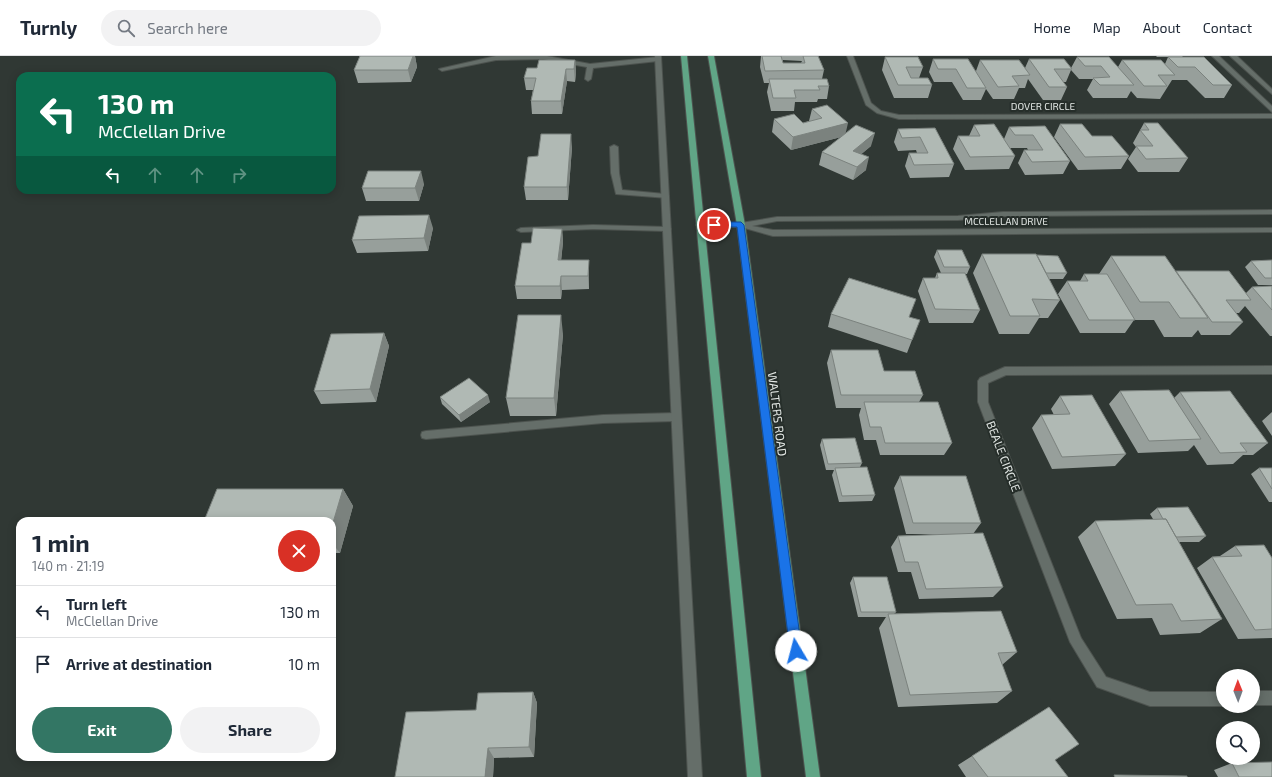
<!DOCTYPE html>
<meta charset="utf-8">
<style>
:root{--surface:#fff;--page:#f2f2f3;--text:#1f2937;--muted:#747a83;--line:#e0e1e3;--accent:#337664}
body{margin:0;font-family:"Exo 2",sans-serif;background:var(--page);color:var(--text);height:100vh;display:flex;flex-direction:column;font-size:15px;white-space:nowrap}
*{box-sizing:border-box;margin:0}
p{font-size:13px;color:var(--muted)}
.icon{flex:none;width:22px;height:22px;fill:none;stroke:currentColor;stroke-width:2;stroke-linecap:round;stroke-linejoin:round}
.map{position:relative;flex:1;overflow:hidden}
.sheet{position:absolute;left:16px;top:461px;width:320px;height:244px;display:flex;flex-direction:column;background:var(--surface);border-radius:12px;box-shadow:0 2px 10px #0003}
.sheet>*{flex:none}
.banner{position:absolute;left:16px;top:16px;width:320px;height:122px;border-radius:12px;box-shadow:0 2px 10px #0003;background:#0b6e4f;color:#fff;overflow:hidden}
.needle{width:26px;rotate:359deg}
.controls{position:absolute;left:1216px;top:613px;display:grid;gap:8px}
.controls a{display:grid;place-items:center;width:44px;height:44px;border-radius:50%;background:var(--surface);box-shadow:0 2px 10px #0003;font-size:20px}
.pin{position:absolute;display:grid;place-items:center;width:34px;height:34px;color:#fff;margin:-17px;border:2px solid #fff;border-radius:50%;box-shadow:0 1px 4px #0007}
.me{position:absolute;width:44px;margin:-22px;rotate:352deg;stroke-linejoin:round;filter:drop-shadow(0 0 3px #0008)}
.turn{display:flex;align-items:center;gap:14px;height:84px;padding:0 16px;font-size:18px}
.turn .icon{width:52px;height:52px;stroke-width:2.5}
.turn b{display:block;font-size:28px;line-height:34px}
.lanes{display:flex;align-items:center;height:38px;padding:0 16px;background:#0003;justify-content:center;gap:20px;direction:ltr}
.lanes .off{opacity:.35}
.round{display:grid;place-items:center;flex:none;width:42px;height:42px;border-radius:21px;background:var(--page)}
.overview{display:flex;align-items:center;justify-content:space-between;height:68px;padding:0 16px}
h1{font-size:24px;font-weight:700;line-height:30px}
.button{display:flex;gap:8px;margin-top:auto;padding:8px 16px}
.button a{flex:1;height:46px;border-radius:24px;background:var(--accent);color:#fff;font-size:16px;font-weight:700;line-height:46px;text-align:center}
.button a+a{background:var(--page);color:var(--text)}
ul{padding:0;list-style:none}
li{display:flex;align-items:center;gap:12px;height:52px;padding:0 16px;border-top:1px solid var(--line)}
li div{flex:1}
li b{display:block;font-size:15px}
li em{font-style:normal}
header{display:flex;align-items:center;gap:24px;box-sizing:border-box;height:56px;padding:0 20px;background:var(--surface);border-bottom:1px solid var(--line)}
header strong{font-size:19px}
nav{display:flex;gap:22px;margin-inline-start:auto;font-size:14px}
.search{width:280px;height:36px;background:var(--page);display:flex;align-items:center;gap:10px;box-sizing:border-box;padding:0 14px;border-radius:22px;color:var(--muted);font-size:15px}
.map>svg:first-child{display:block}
</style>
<header>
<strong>Turnly</strong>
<div class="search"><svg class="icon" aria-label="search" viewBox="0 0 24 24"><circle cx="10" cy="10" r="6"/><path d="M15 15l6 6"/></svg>Search here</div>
<nav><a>Home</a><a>Map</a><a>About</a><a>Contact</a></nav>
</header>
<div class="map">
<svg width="1272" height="721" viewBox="0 0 1272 721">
<rect width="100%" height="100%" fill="#303834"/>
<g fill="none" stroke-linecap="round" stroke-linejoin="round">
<g stroke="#4d534f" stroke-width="2">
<path id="lane" d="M496,0H547L590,8L658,1L661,3L658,5L593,12L591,23L588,25L585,23L587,11L543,3L496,4L442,15L439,13Z
M614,89L618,91L619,117L622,134L665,138L669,140L668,142L616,138L611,117L610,91Z
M593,169L667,171L671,173L667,175L593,173L521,176L517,174L521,172Z
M676,357L680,358L681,361L680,364L676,365L603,367L426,383L422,382L421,379L422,376L426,375L603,359Z"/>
</g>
<g stroke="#4d534f" stroke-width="2">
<path id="street" d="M655,0H661L702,721H688Z
M847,0H853L871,47L881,55L899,59L1272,58V62L899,63L877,57L866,49Z
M1212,0H1219L1272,50V56Z
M1230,0H1237L1272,33V38Z
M1272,154V158L1003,160L958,164L777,165L752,170L773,174L1272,172V176L773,180L741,171H700L696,169L700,167H741L777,161L958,160L1003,156Z
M1272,310V318L1006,319L988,327V346L1081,582L1106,621L1150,636H1223V650H1150L1097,631L1070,586L978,346V325L980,322L1005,311Z
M1253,635H1272V649H1253Z"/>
</g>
<g stroke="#4d534f" stroke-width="2">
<path id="primary" d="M681,0H687L761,721H747Z
M708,0H714L745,169L820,721H806L737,169Z"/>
</g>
<use href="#lane" fill="#656e69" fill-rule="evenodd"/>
<use href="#street" fill="#656e69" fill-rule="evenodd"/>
<use href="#primary" fill="#60a586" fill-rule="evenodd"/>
</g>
<path fill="#979f9b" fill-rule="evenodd" d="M360,0H415L417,11L411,26L358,27L354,14Z
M761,0H818L824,14L822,23L829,30L827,43H818L817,46H795L794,55H771L767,36L769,27H764L760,11ZM783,4L802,5L801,7H783Z
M1156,0H1183L1182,1H1157Z
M885,1L923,11L919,22L932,29L928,42H894L882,14Z
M1077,1L1118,11L1122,4L1165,8L1168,1H1204L1232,29L1224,42H1205L1187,24H1172L1160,43L1137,42L1131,35L1127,42H1093L1087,34L1093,23H1079L1071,14L1066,26H1063L1067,31L1061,44H1043L1028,23L1025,32H1019L1014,43H993L986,33L981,44H963L952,26H934L929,16L933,3L976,15L980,4L1025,12L1029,3L1071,12Z
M575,4L576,16L575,26L567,25L562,58H532L531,45L533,34H526L524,22L537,12Z
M812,53L845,78L871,90L861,98L866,114L853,124L819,109L822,96L841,81L791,94L772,76L774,63L803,67L809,65Z
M1144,67L1188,102L1179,116H1138L1128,103L1136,91L1133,87Z
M1060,68L1092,80L1129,100L1121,113L1078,114L1054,81Z
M974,69L1004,83L1009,71L1045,70L1070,105L1063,118L1025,119L1018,107L1024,94H1028L1027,92H1010L1015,100L1009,113L965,114L953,93L958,80H969Z
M935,72L954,108L949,121L910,122L905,110L909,97H917L916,94L898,95L894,86L898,73Z
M572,91L568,144H526L524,131Z
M424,128L419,145H366L362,132Z
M433,172L428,195L357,197L352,184Z
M562,173L563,186L561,204H589V233L562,234L561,243H517L515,230L531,187Z
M937,194L970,211L967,218H965L980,254L973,267H929L918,235L923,222H935L937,217H941L934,201Z
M982,198L1037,199L1067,217L1063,223H1049L1060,244L1048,262H1039L1029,278H999L973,217Z
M1111,200L1176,216L1246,237L1252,231L1272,230V280H1270L1245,250L1239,257H1235L1243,266L1230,279H1201L1198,274L1192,281H1164L1154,264H1134L1125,277H1080L1058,238L1067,225H1080L1084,218H1099Z
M1272,204V229H1258L1245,211L1251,205Z
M831,258L909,261L912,284L907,297L828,271Z
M384,277L389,290L376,346L321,348L314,335Z
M563,278L556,360H510L506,342Z
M831,294L884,315L923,339L919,346L952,387L944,399H880L876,384H864L859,359L861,352H836L827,307Z
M1120,335L1174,342L1180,336L1268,387L1253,399H1243L1233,408L1207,409L1194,389L1188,395L1138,397L1109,348Z
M1060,340L1126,398L1115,410L1052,413L1032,372L1041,359H1054L1051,353Z
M440,341L490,346L461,366L442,348Z
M1272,356V380L1262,365Z
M822,383L862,407L860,411L875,439L872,445L839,446L832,419L834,414H826L820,389Z
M1259,412H1272V446H1269L1251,418Z
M900,420L981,467L973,478L1003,531L993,541L919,543L911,516H898L891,491L898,480L944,478H906L894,432Z
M343,433L353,450L340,497H332V465Z
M1157,452L1206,480L1199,486H1179L1222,563L1200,577L1160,579L1152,562L1117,563L1078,481L1095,465L1153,463L1150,458Z
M1235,490L1272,502V582L1238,583L1197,512L1212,501L1220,500Z
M853,521L896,556L894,558L1017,596L1002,609L1012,635L997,647L898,651L879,572L886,561H858L850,527Z
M533,636L537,647L534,701L494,702L493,721L476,654Z
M1049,651L1055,704L1068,721H966L958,709Z
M1232,707L1272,721H1218L1214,714Z"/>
<path fill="#7b827e" d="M413,0H415L417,11L411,26L408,14Z
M575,4L576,16L575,26L574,13Z
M566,13L567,25L562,58L561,45Z
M848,67L845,80L791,94L793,81Z
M875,77L871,90L850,108L853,95Z
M571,78L572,91L568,144L567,131Z
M869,101L866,114L853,124L857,111Z
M421,115L424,128L419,145L415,132Z
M429,159L433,172L428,195L424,182Z
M562,173L563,186L560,217L558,204Z
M589,204V233L588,220Z
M561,220L562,234L561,243L560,230Z
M561,259L563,278L556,360L554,342Z
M384,277L389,290L376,346L370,333Z
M488,339L490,346L461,366L459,359Z
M343,433L353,450L340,497L332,487V470Z
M533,636L537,647L534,701L529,691Z
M488,692L494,702L493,721H485Z"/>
<path fill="#b0b9b4" stroke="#7b827e" d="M360,0H413L408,14H354Z
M762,0H781L783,7H805L803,0H818L824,14L765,15Z
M885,1H918L923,11H906L911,22H928L932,29H898Z
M1077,1H1109L1134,29H1100L1093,22L1110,21L1101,10H1085Z
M1168,1H1204L1232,29H1213L1195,11H1178Z
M933,3H968L986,32H967L956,13H938Z
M1029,3H1064L1072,13H1054L1067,31H1049Z
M539,4H575L574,13H566L561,45H531L536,22H524L527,12H537Z
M980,4H1019L1030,19L1012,20L1019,30L998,31Z
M1122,4H1161L1175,19H1158L1167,30H1144Z
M769,23H827L829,30H818L820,34H794L796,42H773Z
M827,49L848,67L793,81L774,63L794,58L803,67L822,62L812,53Z
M1144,67H1158L1188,102L1146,103L1136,90H1153L1140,74H1149Z
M994,68L1015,100L970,101L958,80H980L974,69Z
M1060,68H1082L1092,80H1112L1129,100L1085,101Z
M856,69L875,77L853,95L869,101L857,111L822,96Z
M1045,70L1070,105L1032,106L1024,94H1043L1033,79H1015L1009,71Z
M935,72L954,108L914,109L909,97H928L920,81L902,82L898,73Z
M541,78H571L567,131H524L528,101L538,100Z
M368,115H421L415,132H362Z
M429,159L424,182L352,184L359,160Z
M533,172L562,173L558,204H589L588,220H561L560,230H515L522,187H531Z
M937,194H962L970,211H944Z
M982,198H1036L1060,244L1032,243L1040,260H1010Z
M1037,199L1058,200L1067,217H1046Z
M1111,200H1165L1208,262H1180L1169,246H1140Z
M1272,204V222H1265L1251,205Z
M1176,215H1229L1251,244H1226L1243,266H1212Z
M937,217H965L980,254L935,253L923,222H938Z
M1084,218H1107L1135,264H1089L1067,225H1088Z
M849,222L916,243L909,261L920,264L912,284L831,258Z
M1272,230V254L1252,231Z
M518,259H561L554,342H506Z
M384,277L370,333L314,335L331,278Z
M831,294H878L884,315H915L923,339H841Z
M469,322L488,339L459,359L440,341Z
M1169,334L1201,383L1149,385L1120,335Z
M1230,335L1268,387H1240L1247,396L1220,397L1180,336Z
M1092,339L1126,398L1062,401L1041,359L1070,358L1060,340Z
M864,346H938L952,387H885L881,371H870Z
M855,382L862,407L828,408L822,383Z
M867,411L875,439L842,440L835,412Z
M1259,412H1272V433Z
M900,420H966L981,467H913Z
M217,433H343L332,470V465H204Z
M1188,451L1206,480L1176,481L1166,463H1163L1157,452Z
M1166,463L1222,563L1181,565L1172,548L1136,549L1095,465Z
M983,477L1003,531L926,533L918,506H905L898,480Z
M1264,489L1272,502V573L1255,574L1212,501L1242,500L1235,490Z
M853,521H887L896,556H861Z
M1001,555L1017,596L998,597L1012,635L910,639L888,558Z
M533,636L529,691L488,692L485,721H395L406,656L476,654L478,637Z
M1049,651L1079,688L1055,704L1068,721H988L972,700Z
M1272,706V721H1239L1232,707Z
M1114,719L1187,720V721H1115Z"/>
<path fill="#1a73e8" stroke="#114b97" d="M741,166L744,169L802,595L800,599L796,601L792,599L790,595L737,171H714L710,169L714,166Z"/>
<g text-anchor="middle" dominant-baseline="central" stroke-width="4" stroke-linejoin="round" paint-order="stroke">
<g font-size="10" fill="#e2e7e4" stroke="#262e2a">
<text x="1043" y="50">DOVER CIRCLE</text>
<text x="1006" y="165">MCCLELLAN DRIVE</text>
</g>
<g font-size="12" fill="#e2e7e4" stroke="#262e2a">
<text transform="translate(778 358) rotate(83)">WALTERS ROAD</text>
<text transform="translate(1004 400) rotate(69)">BEALE CIRCLE</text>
</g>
</g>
</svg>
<div class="controls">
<a><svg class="needle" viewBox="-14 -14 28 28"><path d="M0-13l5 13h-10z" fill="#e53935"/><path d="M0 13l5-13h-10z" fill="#747a83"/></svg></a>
<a><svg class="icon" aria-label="search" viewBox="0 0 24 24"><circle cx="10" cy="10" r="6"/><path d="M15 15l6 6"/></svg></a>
</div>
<div class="pin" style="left:714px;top:169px;background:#d93025"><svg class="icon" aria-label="arrive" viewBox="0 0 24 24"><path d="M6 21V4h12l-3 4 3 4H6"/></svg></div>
<svg class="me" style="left:796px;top:595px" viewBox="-20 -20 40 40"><circle r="19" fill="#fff"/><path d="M0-13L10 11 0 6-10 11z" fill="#1a73e8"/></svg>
<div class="banner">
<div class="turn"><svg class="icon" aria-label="left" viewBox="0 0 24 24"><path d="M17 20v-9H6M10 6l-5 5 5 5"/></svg><div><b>130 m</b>McClellan Drive</div></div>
<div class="lanes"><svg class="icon" aria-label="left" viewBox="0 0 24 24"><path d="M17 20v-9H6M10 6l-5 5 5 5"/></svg><svg class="icon off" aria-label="ahead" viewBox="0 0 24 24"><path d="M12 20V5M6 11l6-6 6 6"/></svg><svg class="icon off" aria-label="ahead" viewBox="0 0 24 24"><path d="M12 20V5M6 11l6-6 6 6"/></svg><svg class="icon off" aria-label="right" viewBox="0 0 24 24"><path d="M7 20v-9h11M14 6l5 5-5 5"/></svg></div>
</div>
<section class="sheet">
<div class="overview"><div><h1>1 min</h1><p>140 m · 21:19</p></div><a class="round" style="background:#d93025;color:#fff"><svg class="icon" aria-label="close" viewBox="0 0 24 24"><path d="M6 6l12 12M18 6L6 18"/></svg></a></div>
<ul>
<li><svg class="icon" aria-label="left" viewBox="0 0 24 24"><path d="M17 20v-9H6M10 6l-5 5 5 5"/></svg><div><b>Turn left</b><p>McClellan Drive</p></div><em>130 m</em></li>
<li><svg class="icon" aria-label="arrive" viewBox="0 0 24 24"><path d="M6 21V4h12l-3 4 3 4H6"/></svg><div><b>Arrive at destination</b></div><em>10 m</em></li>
</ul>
<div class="button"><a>Exit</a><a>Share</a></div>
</section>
</div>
